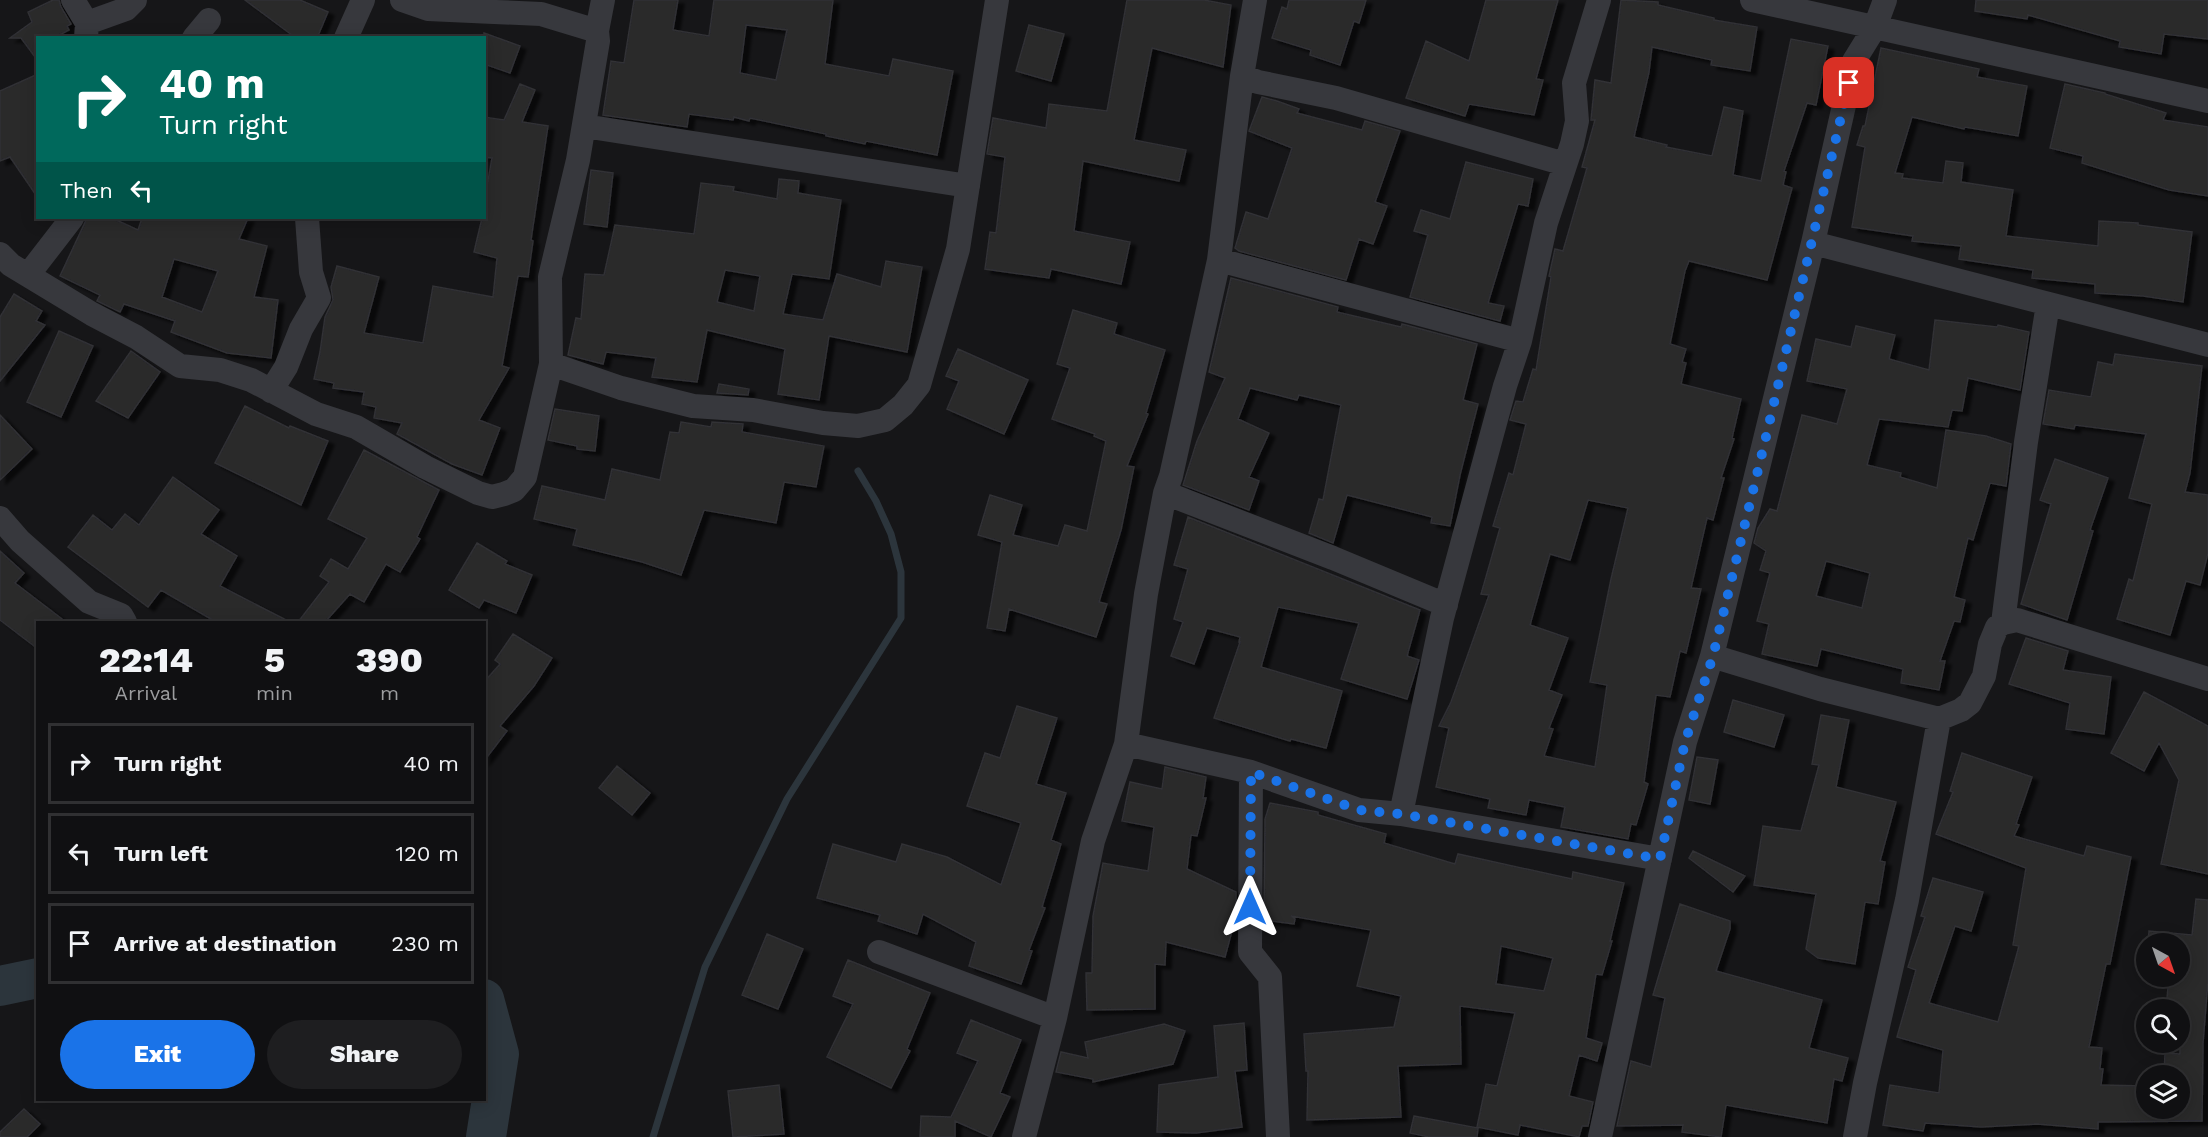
<!DOCTYPE html>
<style>
:root{--surface:#101012;--page:#1e1e20;--text:#f1f3f6;--muted:#9c9d9f;--line:#303032;--accent:#1a73e8}
body{margin:0;font-family:"Work Sans",sans-serif;background:var(--page);color:var(--text);height:100vh;display:flex;flex-direction:column;font-size:22px;white-space:nowrap}
*{box-sizing:border-box;margin:0}
p{font-size:20px;color:var(--muted)}
.icon{flex:none;width:33px;height:33px;fill:none;stroke:currentColor;stroke-width:2;stroke-linecap:round;stroke-linejoin:round}
.map{position:relative;flex:1;overflow:hidden}
.details{position:absolute;left:36px;top:621px;width:450px;height:480px;display:flex;flex-direction:column;background:var(--surface);border-radius:0px;box-shadow:0 3px 15px #0003,0 0 0 2px var(--line)}
.details>*{flex:none}
.top-card{position:absolute;left:36px;top:36px;width:450px;height:183px;border-radius:0px;box-shadow:0 3px 15px #0003,0 0 0 2px var(--line);background:#00695c;color:#fff;overflow:hidden}
.needle{width:39px;rotate:140deg}
.controls{position:absolute;left:2136px;top:933px;display:grid;gap:12px}
.controls a{display:grid;place-items:center;width:54px;height:54px;border-radius:50%;background:var(--surface);box-shadow:0 3px 15px #0003,0 0 0 2px var(--line);font-size:30px}
.pin{position:absolute;display:grid;place-items:center;width:51px;height:51px;color:#fff;margin:-26px;border-radius:12px;box-shadow:0 3px 9px #0006}
.me{position:absolute;width:66px;margin:-33px;rotate:0deg;stroke-linejoin:round;filter:drop-shadow(0 0 4px #0008)}
.turn{display:flex;align-items:center;gap:21px;height:126px;padding:0 24px;font-size:27px}
.turn .icon{width:78px;height:78px;stroke-width:2.5}
.turn b{display:block;font-size:42px;line-height:51px}
.then{display:flex;align-items:center;height:57px;padding:0 24px;background:#0003;gap:12px;font-size:22px}
.eta{display:flex;justify-content:space-evenly;align-items:center;height:102px;text-align:center}
.eta b{font-size:36px;font-weight:800;line-height:42px}
.action{display:flex;gap:12px;margin-top:auto;padding:12px 24px}
.action a{flex:1;height:69px;border-radius:36px;background:var(--accent);color:#fff;font-size:24px;font-weight:800;line-height:69px;text-align:center}
.action a+a{background:var(--page);color:var(--text)}
ul{padding:0;list-style:none}
li{display:flex;align-items:center;gap:18px;height:81px;margin:0 12px 9px;padding:0 12px;border:3px solid var(--line);border-radius:0px}
li div{flex:1}
li b{display:block;font-size:22px}
li em{font-style:normal}
.map>svg:first-child{display:block}
</style>
<div class="map">
<svg width="2208" height="1137" viewBox="0 0 2208 1137">
<defs>
<filter id="shadow"><feDropShadow dx="6" dy="4" stdDeviation="1.5" flood-color="#0009"/></filter>
</defs>
<rect width="100%" height="100%" fill="#161618"/>
<g fill="none" stroke-linecap="round" stroke-linejoin="round">
<path stroke="#2c353c" stroke-width="7" d="M653,1137L705,967L787,799L901,618V572L891,534L876,501L858,471"/>
<path stroke="#2c353c" stroke-width="40" d="M0,986L38,978
M484,999L499,1054L486,1137"/>
</g>
<path fill="#29292c" stroke="#303034" stroke-width="1.5" fill-rule="evenodd" filter="url(#shadow)" d="M53,0H59L61,7L71,24L67,26L69,30L54,38H38V61L21,38H10L32,22L28,12Z
M245,0H300L328,12L317,38H296Z
M634,0H678L673,30L709,36L714,0H833L825,64L889,76L893,59L953,71L937,155L866,141L865,144L826,136V134L750,118L749,121L734,117L733,120L689,114L687,127L603,115L611,61L624,63ZM746,25L787,30L776,80L740,73Z
M1127,0H1204L1231,5L1223,67L1152,48L1134,140L1186,150L1179,181L1083,161L1074,231L1130,242L1121,284L1051,269L1049,278L985,269L990,232L996,233L1005,157L987,154L993,118L1046,128L1049,104L1107,111Z
M1289,0H1366L1359,23L1354,21L1340,65L1310,55L1311,50L1272,38L1282,7L1287,9Z
M1486,0H1558L1536,79L1543,80L1534,115L1469,104L1465,116L1406,98L1426,41L1469,61Z
M1621,0L1658,2V5L1714,18V20L1757,27L1750,71L1711,65L1712,60L1652,47L1649,72L1634,137L1667,145L1666,147L1712,156L1724,107L1743,111L1733,175L1761,181L1791,39L1828,46L1816,105L1807,103L1784,171L1786,172L1783,185L1792,188L1767,280L1689,261L1685,271L1670,344L1686,349L1682,362L1686,363L1681,384L1741,399L1732,438L1734,439L1721,478H1724L1713,520L1707,518L1691,588L1701,589L1686,653L1680,651L1670,697L1656,695L1644,782L1648,784L1636,825L1631,824L1628,839L1561,827L1565,807L1529,800L1526,815L1488,808L1490,799L1436,787L1449,728L1439,726L1451,702L1489,595L1481,594L1500,528L1493,526L1509,473L1513,475L1526,424L1510,420L1516,401L1523,402L1533,369L1536,370L1551,277L1549,276L1555,249L1563,251L1587,168L1582,167L1595,120H1591L1595,80L1611,83ZM1588,500L1628,508L1611,579L1590,682L1607,685L1595,767L1544,756L1553,729L1549,728L1562,695L1549,690L1568,638L1530,625L1550,554L1570,560Z
M1976,0H2208V39L2164,34L2161,54L2119,47L2120,41L2028,15L2027,19L1975,11Z
M1029,25L1064,34L1051,81L1016,71Z
M484,33L520,46L510,73L484,64Z
M1881,48L1979,69L1977,77L2027,86L2018,136L1965,127L1964,129L1912,117L1895,173L1903,174L1902,178L1943,183L1946,161L1963,163L1961,182L2013,190L2006,236L2098,246L2099,221L2138,223V225L2192,232L2183,302L2143,296L2095,293V284L2032,278L2033,270L1959,259L1961,246L1912,241L1913,236L1852,227L1865,147L1857,145L1863,126H1865Z
M38,74V198L10,157L0,161V91Z
M520,84L535,90L522,122L548,126L531,240L533,241L528,277L518,276L502,366L509,368L479,420L500,428L482,475L452,464L397,434L402,423L374,418L376,407L362,404L364,392L333,388L334,383L314,379L320,352L325,317L333,300L331,287L337,266L379,277L364,333L423,343L433,286L493,297L497,258L474,252L482,218H484V203L492,158L484,157V117L504,120Z
M2065,84L2105,93V94L2166,113L2163,120L2208,127V196L2169,190L2082,163L2083,156L2050,148Z
M1262,97L1277,101L1299,109L1297,113L1362,130L1365,121L1400,131L1375,202L1387,206L1373,244L1359,239L1346,280L1239,251L1235,248L1246,212L1268,219L1292,148L1249,131Z
M1466,162L1533,179L1528,206L1518,204L1488,303L1504,306L1500,321L1410,297L1428,235L1414,231L1421,210L1450,219Z
M591,170L613,173L607,227L584,224Z
M779,179L799,181L798,193L841,200L829,279L792,274L783,314L823,320L837,274L881,287L886,261L922,267L907,352L829,336L819,400L778,394L785,349L707,330L697,382L652,377L656,358L606,352L603,364L568,355L576,318L581,319L585,274L604,275L615,225L694,234L701,183L734,187L733,191L777,199ZM725,270L760,276L754,311L717,302Z
M87,218H112L138,230L142,218H248L239,239L267,246L254,297L278,300L271,358L227,353L171,332L175,321L124,304L120,312L97,301L100,295L60,276ZM174,259L218,271L202,312L162,297Z
M1231,278L1338,307L1337,312L1401,327L1402,324L1477,344L1463,400L1478,404L1460,475L1450,526L1431,523L1432,517L1347,495L1333,543L1309,533L1319,499L1323,500L1341,405L1299,395L1297,400L1250,388L1238,419L1269,433L1249,477L1259,481L1249,510L1183,485L1197,441L1225,378L1209,372Z
M14,294L42,311L36,321L45,325L0,381V317Z
M1073,310L1117,323L1114,334L1165,350L1146,413L1148,414L1127,466L1134,467L1121,530L1099,602L1107,604L1096,637L1009,609L1005,631L987,628L1002,542L978,535L990,495L1022,505L1013,535L1058,546L1065,525L1087,531L1106,441L1094,436L1095,434L1052,419L1070,368L1057,364Z
M1935,320L1997,327L1998,325L2029,332L2020,390L1968,378L1962,411L1952,410L1948,427L1879,419L1867,465L1901,473L1900,477L1937,488L1946,430L1986,436L2011,444L2006,486L1990,483L1973,540L1968,538L1954,597L1965,600L1960,622L1954,621L1940,661H1945L1939,690L1901,683L1903,669L1821,649L1817,666L1762,654L1769,624L1757,621L1770,573L1760,570L1766,551L1754,543L1758,528L1770,509L1777,511L1802,415L1837,424L1847,389L1807,381L1816,339L1851,347L1856,326L1895,335L1889,359L1929,370ZM1826,561L1870,573L1862,608L1816,596Z
M59,331L93,346L61,417L27,402Z
M958,349L1028,380L1004,434L947,409L959,381L946,376Z
M131,351L160,372L128,418L96,401Z
M2115,354L2202,366L2190,473L2185,492L2208,495V553L2200,585L2186,581L2170,635L2117,619L2129,579L2133,581L2152,504L2129,498L2146,434L2075,425L2074,429L2043,424L2049,390L2091,397L2098,362L2113,365Z
M719,384L749,389L748,395L717,393Z
M245,406L289,428L290,426L328,441L301,505L215,463Z
M555,409L599,416L595,451L577,449V446L548,440Z
M0,415L32,449L0,480Z
M681,422L711,427L712,422L743,424L742,432L824,446L816,487L784,482L776,523L704,510L681,575L642,562L573,545L577,529L534,519L542,486L605,500L612,469L660,480L670,432L679,433Z
M364,450L439,490L417,537L420,539L400,572L386,564L364,602L350,594L325,622H298L329,582L320,576L331,559L348,569L367,538L328,519Z
M2055,459L2108,478L2090,530L2093,531L2067,620L2021,604L2051,504L2040,500Z
M173,477L219,510L201,534L237,556L220,586L290,622H216L161,590L148,607L68,547L93,515L112,530L125,514L139,525Z
M1188,517L1420,610L1407,656L1419,660L1407,699L1341,679L1359,623L1278,607L1261,667L1342,691L1326,748L1291,739L1290,741L1214,718L1240,642H1239L1240,637L1207,628L1194,664L1171,656L1183,622L1174,619L1188,569L1174,565Z
M477,543L507,561L505,564L532,575L516,613L484,600L479,608L449,590Z
M0,551L24,573L15,583L66,622H38V649L0,620Z
M513,634L552,658L534,686L500,726L507,731L484,761V682L500,664L495,660Z
M2026,638L2068,651L2063,670L2111,677L2104,734L2066,729L2070,703L2009,684Z
M2144,692L2208,726V874L2161,864L2179,780L2159,743L2144,771L2111,753Z
M1733,700L1784,715L1774,747L1724,732Z
M1017,706L1057,718L1036,784L1066,793L1051,840L1061,844L1042,907L1045,908L1029,950L1032,951L1021,984L969,966L976,942L923,914L917,934L878,921L880,915L817,898L833,844L896,862L902,844L947,857L1001,885L1021,823L967,806L985,753L1000,758Z
M1821,715L1849,720L1836,787L1896,802L1880,861L1885,862L1878,904L1865,902L1855,964L1818,958L1806,949L1816,894L1754,885L1763,826L1801,831L1819,765L1812,764Z
M1962,753L2032,777L2016,824L2019,825L2014,836L2084,856L2087,846L2131,857L2110,964H2106L2089,1047L2102,1048L2100,1069H2103L2101,1085L2146,1086V1108H2180V1076H2164L2165,1053L2180,1054V1010H2166L2169,976H2180V944H2148L2149,931L2192,935L2196,899L2208,900V981L2203,1043L2202,1121L2098,1122V1129L2037,1124L1981,1127L1925,1123L1923,1131L1883,1125L1890,1085L1939,1093L1943,1050L1897,1037L1916,970L1908,967L1925,917L1921,916L1933,878L1983,892L1971,931L1955,926L1929,1003L1998,1022L2019,946L2013,945L2026,868L1936,834L1953,792L1950,791Z
M1697,757L1718,760L1710,804L1689,800Z
M617,766L650,793L632,815L599,788Z
M1165,767L1206,777L1203,798H1206L1197,836L1191,835L1187,869L1236,892V916L1225,957L1166,942L1165,965L1155,964V1009L1087,1010L1086,973H1092L1093,916L1103,863L1148,871L1154,827L1122,821L1130,782L1162,789Z
M1270,803L1318,812V815L1386,834L1384,843L1455,864L1458,854L1572,879L1573,872L1624,883L1610,941H1612L1602,975L1596,974L1586,1038L1602,1043L1597,1061L1579,1055L1569,1096L1593,1102L1588,1126H1582L1579,1137L1520,1125L1518,1135L1477,1127L1486,1084L1497,1086L1515,1013L1460,1006L1461,1064L1398,1066L1401,1117L1307,1120L1308,1071H1306L1304,1034L1394,1027L1401,996L1357,986L1371,930L1291,916L1295,919L1294,924L1264,920L1265,819ZM1501,946L1553,958L1544,991L1496,984Z
M1693,851L1745,876L1733,892L1689,858Z
M1680,904L1730,921V929L1716,971L1822,1000L1809,1048L1848,1058L1842,1081L1834,1079L1827,1123L1726,1105L1721,1137L1682,1132L1683,1125L1617,1126L1631,1061L1651,1067L1665,998L1653,995Z
M767,934L803,949L778,1009L742,995Z
M848,960L930,993L907,1049L910,1051L891,1088L827,1057L853,1004L833,996Z
M971,1020L1021,1040L1000,1093L1010,1097L991,1137L955,1121V1137H920L921,1116L951,1117L978,1061L957,1053Z
M1244,1023L1247,1070L1235,1071L1242,1127L1196,1133L1157,1132L1159,1085L1218,1077L1214,1026Z
M1164,1024L1185,1031L1173,1064L1093,1082V1079L1056,1072L1061,1052L1088,1058L1085,1042Z
M779,1085L784,1134L733,1137L728,1091Z
M24,1109L40,1124L27,1137H0V1132Z
M1414,1116L1478,1128L1477,1137H1429L1410,1133Z"/>
<g fill="none" stroke-linecap="round" stroke-linejoin="round">
<path stroke="#37383d" stroke-width="24" d="M73,0L87,23L86,38
M402,0L428,9L541,14L597,31
M1752,0L2208,101
M87,23L126,9L135,0
M194,38L209,20
M346,38L363,0
M1242,76L1258,82L1336,98L1565,164
M584,126L968,186
M1813,243L2208,345
M0,254L11,265L92,314L136,337L180,366L220,370L251,380L316,414L356,427L425,467L478,493L492,497L504,494L514,490L525,477L551,364L550,277L578,160L598,41L597,31L603,0
M1219,260L1520,341
M28,275L72,218
M551,364L621,388L693,406L753,410L823,423L858,426L885,420L903,405L919,385L958,249L997,0
M271,391L286,367L301,329L319,298L311,272L307,218
M1165,493L1171,476L1219,260L1242,76L1255,0
M0,518L20,541L89,602L121,615L125,622
M2003,623L2026,442L2048,304
M1712,656L1820,689L1939,719L1961,710L1970,703L1984,676L1990,644L1997,627L2003,623L2017,620L2208,679
M1126,744L1251,772L1359,810L1401,814L1660,859
M1251,772L1250,952L1270,977L1278,1137
M1401,814L1442,618L1505,386L1520,341L1546,223L1572,144L1577,121L1574,83L1599,0
M879,952L1055,1018
M1024,1137L1055,1018L1093,841L1126,744L1146,594L1165,493L1333,558L1446,605
M1600,1137L1685,742L1712,656L1813,243L1854,61L1875,27L1885,0
M1855,1137L1865,1083L1907,900L1939,719"/>
</g>
<g fill="none" stroke-linecap="round" stroke-linejoin="round">
<path stroke="#1a73e8" stroke-width="10" stroke-dasharray="0 18" d="M1250,907L1251,772L1359,810L1401,814L1660,859L1685,742L1713,656L1765,441L1849,83"/>
</g>
</svg>
<div class="controls">
<a><svg class="needle" viewBox="-14 -14 28 28"><path d="M0-13l5 13h-10z" fill="#e53935"/><path d="M0 13l5-13h-10z" fill="#9c9d9f"/></svg></a>
<a><svg class="icon" aria-label="search" viewBox="0 0 24 24"><circle cx="10" cy="10" r="6"/><path d="M15 15l6 6"/></svg></a>
<a><svg class="icon" aria-label="layers" viewBox="0 0 24 24"><path d="M12 4l9 5-9 5-9-5zM3 14l9 5 9-5"/></svg></a>
</div>
<div class="pin" style="left:1849px;top:83px;background:#d93025"><svg class="icon" aria-label="arrive" viewBox="0 0 24 24"><path d="M6 21V4h12l-3 4 3 4H6"/></svg></div>
<svg class="me" style="left:1250px;top:907px" viewBox="-20 -20 40 40"><path d="M0-17L14 15 0 8-14 15z" fill="#1a73e8" stroke="#fff" stroke-width="4"/></svg>
<div class="top-card">
<div class="turn"><svg class="icon" aria-label="right" viewBox="0 0 24 24"><path d="M7 20v-9h11M14 6l5 5-5 5"/></svg><div><b>40 m</b>Turn right</div></div>
<div class="then">Then<svg class="icon" aria-label="left" viewBox="0 0 24 24"><path d="M17 20v-9H6M10 6l-5 5 5 5"/></svg></div>
</div>
<section class="details">
<div class="eta">
<div><b>22:14</b><p>Arrival</p></div>
<div><b>5</b><p>min</p></div>
<div><b>390</b><p>m</p></div>
</div>
<ul>
<li><svg class="icon" aria-label="right" viewBox="0 0 24 24"><path d="M7 20v-9h11M14 6l5 5-5 5"/></svg><div><b>Turn right</b></div><em>40 m</em></li>
<li><svg class="icon" aria-label="left" viewBox="0 0 24 24"><path d="M17 20v-9H6M10 6l-5 5 5 5"/></svg><div><b>Turn left</b></div><em>120 m</em></li>
<li><svg class="icon" aria-label="arrive" viewBox="0 0 24 24"><path d="M6 21V4h12l-3 4 3 4H6"/></svg><div><b>Arrive at destination</b></div><em>230 m</em></li>
</ul>
<div class="action"><a>Exit</a><a>Share</a></div>
</section>
</div>
